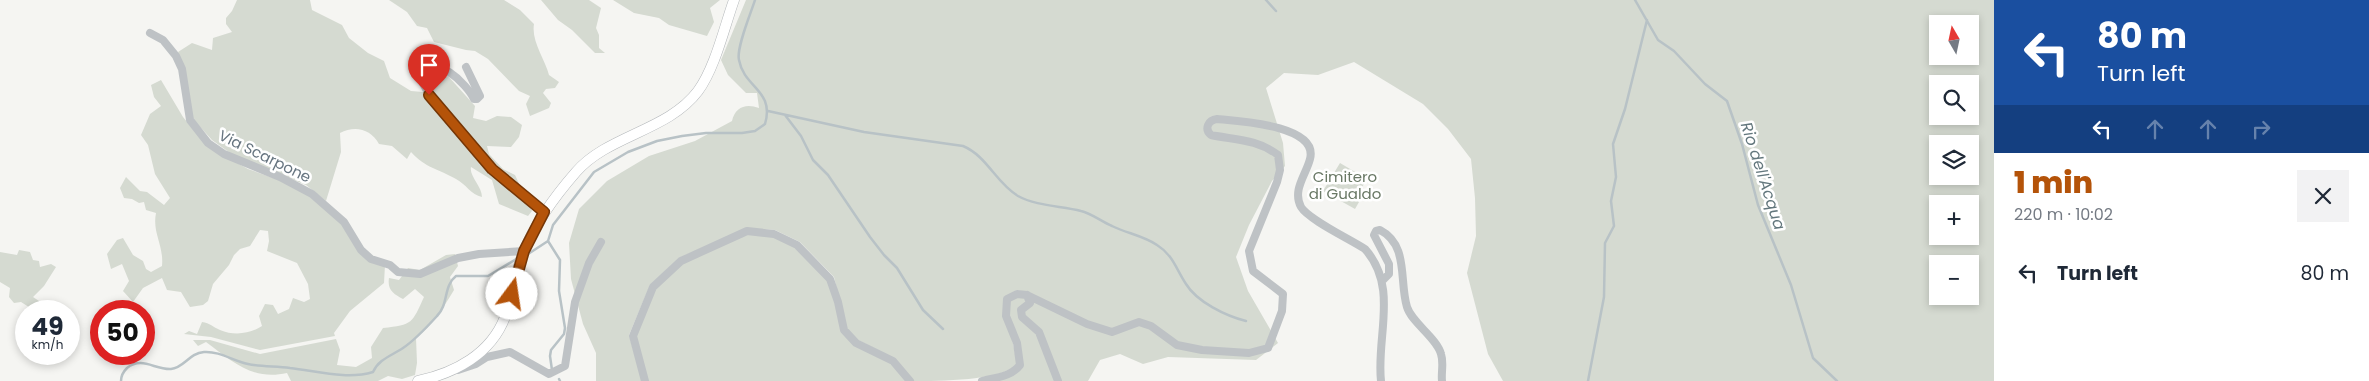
<!DOCTYPE html>
<meta charset="utf-8">
<style>
:root{--surface:#fff;--page:#f2f2f3;--text:#1f2937;--muted:#747a83;--accent:#b45309}
body{margin:0;font-family:Poppins,sans-serif;background:var(--page);color:var(--text);height:100vh;display:flex;flex-direction:column;font-size:19px;white-space:nowrap}
*{box-sizing:border-box;margin:0}
p{font-size:16px;color:var(--muted)}
.icon{flex:none;width:28px;height:28px;fill:none;stroke:currentColor;stroke-width:2;stroke-linecap:round;stroke-linejoin:round}
.map{position:relative;flex:1;overflow:hidden}
.drawer{display:flex;flex-direction:column;background:var(--surface);width:375px}
.drawer>*{flex:none}
.banner{background:#1a4fa0;color:#fff;overflow:hidden}
.needle{width:32px;rotate:351deg}
.buttons{position:absolute;left:1929px;top:15px;display:grid;gap:10px}
.buttons a{display:grid;place-items:center;width:50px;height:50px;border-radius:0px;background:var(--surface);box-shadow:0 2px 8px #0003;font-size:25px}
.speed{position:absolute;left:15px;top:300px;display:flex;gap:10px;font-size:25px;font-weight:700;text-align:center}
.speed>*{display:grid;place-content:center;width:65px;height:65px;border-radius:50%;background:var(--surface);box-shadow:0 2px 8px #0003;line-height:1}
.speed small{font-size:12px;font-weight:400}
.speed .limit{border:8px solid #d22;background:#fff;color:#111}
.pin{position:absolute;display:grid;place-items:center;width:42px;height:42px;color:#fff;margin:-51px -21px;border-radius:50% 50% 50% 0;rotate:-45deg;box-shadow:0 0 5px #0007}
.pin .icon{rotate:45deg}
.me{position:absolute;width:55px;margin:-28px;rotate:14deg;stroke-linejoin:round;filter:drop-shadow(0 0 4px #0008)}
.turn{display:flex;align-items:center;gap:18px;height:105px;padding:0 20px;font-size:22px}
.turn .icon{width:65px;height:65px;stroke-width:2.5}
.turn b{display:block;font-size:35px;line-height:42px}
.lanes{display:flex;align-items:center;height:48px;padding:0 20px;background:#0003;justify-content:center;gap:25px;direction:ltr}
.lanes .off{opacity:.35}
.round{display:grid;place-items:center;flex:none;width:52px;height:52px;border-radius:0px;background:var(--page)}
.head{display:flex;align-items:center;justify-content:space-between;height:85px;padding:0 20px}
h1{font-size:30px;font-weight:800;line-height:38px;color:var(--accent)}
ul{padding:0;list-style:none}
li{display:flex;align-items:center;gap:15px;height:70px;padding:0 20px}
li div{flex:1}
li b{display:block;font-size:19px}
li em{font-style:normal}
main{display:flex;flex:1;min-height:0}
.map>svg:first-child{display:block}
</style>
<main>
<div class="map">
<svg width="1994" height="381" viewBox="0 0 1994 381">
<rect width="100%" height="100%" fill="#f5f5f2"/>
<path fill="#d5dad1" fill-rule="evenodd" d="M237,0H310L312,10L342,25L349,38L368,53L384,61L390,78L411,91L423,92L448,76L475,106L473,118L486,121L497,116L511,117L522,125L519,137L511,147L487,146L489,154L503,169L515,175L532,211L528,216L499,204L492,180L471,167C469,176 482,186 482,197C471,195 466,184 456,179C439,169 425,168 411,152L407,159L392,146L379,144C371,129 355,125 340,133L341,152L326,201L306,185L233,155L212,140L193,119L185,70L178,52L192,43L212,50L213,38L232,32L226,24V18L232,11Z
M389,0H504L520,10L534,24C531,41 545,59 549,75L559,82L555,88L546,89L543,93L551,103L549,108L530,116L526,104L530,96L519,91L488,59L475,51L466,50L434,42L427,28L417,26L407,12Z
M541,0H589L601,8L596,28L599,35V48L605,53H595L572,30L558,20Z
M613,0H720L710,8L714,22L707,36L669,25L659,18L634,13Z
M746,0H1994V381H1503L1488,354L1467,273L1476,236L1475,198L1471,159L1448,129L1423,104L1354,62L1318,75L1284,73L1266,88L1283,143L1285,166L1272,181L1249,225L1236,257L1248,291L1278,343L1256,360L1168,357L1143,364L1120,354L1100,360L1088,381H1060L1040,331L1024,316L1028,293L1017,290L1004,297L1017,364C1002,381 938,381 914,381L895,359L858,340L847,329L834,277L800,242L775,230L747,228L679,258L650,285L629,335L642,381H596V353L583,324L571,279L569,243L579,209L607,181L649,156L695,141L732,121C735,107 746,103 759,108L757,93H746L728,75L721,60ZM1938,24H1970V56H1938ZM1938,84H1970V116H1938ZM1938,144H1970V176H1938ZM1938,204H1970V236H1938ZM1938,264H1970V296H1938Z
M161,80L183,117L207,146L248,169L279,180L305,193L340,221L359,253L385,265L384,283L350,311L334,333L335,336L260,350L211,337L184,334L189,331L197,334L202,322C210,323 213,327 220,330C234,336 250,334 262,326L259,316L265,304L273,305L278,314L289,309L293,298L304,302L310,299L308,284L297,263L267,251L269,241L268,231L260,230L250,246L240,249L234,255L229,265L213,284L208,301L203,305L190,307L181,292L167,290L162,278L143,288L133,302L123,291L129,281L122,264L111,269L107,254L117,240L123,238L133,255L143,261L146,269L151,272L162,266C164,245 152,233 156,213L146,210L144,202L139,203L132,199L124,198L120,188L126,177L140,191L147,192L164,205L170,198L155,174L148,145L141,135L150,114L161,106L154,97L151,85Z
M1340,163L1367,179L1355,199L1359,202L1355,209L1323,191Z
M748,234L774,236L796,247L829,280L842,332L891,363L907,381H648L635,336L655,288L682,263Z
M19,250L30,252L33,260L39,261L40,267L51,264L56,267L44,286L33,297L39,301L40,307L32,309L21,302L14,303L9,297L10,288L0,282V252L17,255Z
M455,254L458,266L450,277L454,290C443,308 433,325 416,338L417,363L415,375L402,379L388,376L378,381H291L287,373C252,381 232,361 206,342L198,346L193,340H210L260,354L336,339L340,350L337,365L356,367L372,358L371,347L383,328C413,325 412,323 424,297L415,289L403,299C394,294 387,290 389,278L399,280L408,268L420,270L446,255Z
M1018,296L1026,297L1027,302L1019,309L1037,333L1056,381H992L1023,366L1009,316V300Z"/>
<g fill="none" stroke-linecap="round" stroke-linejoin="round">
<path stroke="#b8c2c6" stroke-width="2.5" d="M1266,0L1276,11
M1635,0L1658,40L1674,51L1705,84L1727,101L1742,144L1758,205L1791,285L1813,358L1837,381
M768,111L864,132L963,146C987,156 996,183 1018,196C1036,206 1061,206 1081,211C1091,213 1102,222 1112,226C1126,233 1144,236 1157,245C1173,255 1176,269 1186,284C1197,302 1226,316 1246,321
M785,115L801,136L813,160L828,175L870,237L884,255L897,268L923,310L943,329
M548,241L560,260L559,291L565,328L564,334L551,350L550,356L552,370
M525,256L548,241L553,225L594,172L628,152L657,141L682,136L706,133H742L755,131L765,124C775,90 744,88 739,60C736,48 751,13 755,0
M559,379L560,381
M121,381C121,375 123,372 127,368C142,356 155,370 171,369C184,368 189,353 204,352C220,351 233,361 248,364C262,367 276,366 290,368C317,371 347,380 373,372C379,359 391,356 403,348C415,340 427,327 437,316C449,304 443,286 456,276H488L518,258
M1588,381L1604,297L1605,243L1614,226L1611,201L1616,177L1613,144L1625,109L1647,20"/>
<g stroke="#b2b6b9" stroke-width="11">
<path id="major" d="M418,381C455,373 491,354 505,317C513,295 515,272 524,251C536,222 555,196 576,172C608,135 668,131 698,91C715,68 724,28 734,0"/>
</g>
<path stroke="#bec2c5" stroke-width="8" d="M150,33L163,40L176,56L182,69L190,120L208,143L224,154L280,177L312,194L344,222L361,250L371,259L390,265L398,272L420,274L458,258L479,254L524,251
M466,67L480,96L477,99H474C467,84 434,51 420,75C424,91 434,98 443,110C473,151 505,181 544,213
M1382,281L1389,274V264L1374,235L1376,231L1380,230C1409,245 1399,281 1407,307C1412,323 1437,338 1441,354C1444,363 1441,372 1442,381
M1027,295L1030,303L1021,310L1022,317L1039,332L1058,381
M458,370L476,364L487,357L510,352L549,374L565,366L575,302L589,263L601,242
M645,381L633,336L653,287L681,261L747,231L774,234L797,245L830,279L838,302L844,330L856,343L893,361L910,381
M982,381C996,377 1011,377 1020,365L1017,343L1006,316L1007,299L1017,294L1027,295L1087,324L1112,332L1139,322L1151,326L1177,345L1202,350L1249,353L1268,348L1282,311L1283,294L1253,271L1249,251L1277,182L1280,170L1278,155C1257,139 1235,140 1211,135C1204,129 1208,120 1217,119C1237,121 1319,125 1310,159C1306,175 1292,190 1301,207C1309,220 1350,239 1365,249C1399,287 1376,337 1381,381"/>
<use href="#major" stroke="#fff" stroke-width="10"/>
</g>
<g fill="none" stroke-linecap="round" stroke-linejoin="round">
<g stroke="#753606" stroke-width="12">
<path id="route" d="M429,95L492,169L544,212L524,251L512,294"/>
</g>
<use href="#route" stroke="#b45309" stroke-width="9"/>
</g>
<g text-anchor="middle" dominant-baseline="central" stroke-width="5" stroke-linejoin="round" paint-order="stroke">
<g font-size="15" fill="#677580" stroke="#fff">
<text transform="translate(265 156) rotate(26)">Via Scarpone</text>
</g>
<g font-size="15" fill="#697865" stroke="#fff">
<text x="1345" y="176">Cimitero<tspan x="1345" dy="17">di Gualdo</tspan></text>
</g>
<g font-size="16" font-style="italic" fill="#63777d" stroke="#fff">
<text transform="translate(1763 176) rotate(72)">Rio dell'Acqua</text>
</g>
</g>
</svg>
<div class="buttons">
<a><svg class="needle" viewBox="-14 -14 28 28"><path d="M0-13l5 13h-10z" fill="#e53935"/><path d="M0 13l5-13h-10z" fill="#747a83"/></svg></a>
<a><svg class="icon" aria-label="search" viewBox="0 0 24 24"><circle cx="10" cy="10" r="6"/><path d="M15 15l6 6"/></svg></a>
<a><svg class="icon" aria-label="layers" viewBox="0 0 24 24"><path d="M12 4l9 5-9 5-9-5zM3 14l9 5 9-5"/></svg></a>
<a>+</a>
<a>−</a>
</div>
<div class="speed"><div>49<small>km/h</small></div><div class="limit">50</div></div>
<div class="pin" style="left:429px;top:95px;background:#d93025"><svg class="icon" aria-label="arrive" viewBox="0 0 24 24"><path d="M6 21V4h12l-3 4 3 4H6"/></svg></div>
<svg class="me" style="left:512px;top:294px" viewBox="-20 -20 40 40"><circle r="19" fill="#fff"/><path d="M0-13L10 11 0 6-10 11z" fill="#b45309"/></svg>
</div>
<section class="drawer">
<div class="banner">
<div class="turn"><svg class="icon" aria-label="left" viewBox="0 0 24 24"><path d="M17 20v-9H6M10 6l-5 5 5 5"/></svg><div><b>80 m</b>Turn left</div></div>
<div class="lanes"><svg class="icon" aria-label="left" viewBox="0 0 24 24"><path d="M17 20v-9H6M10 6l-5 5 5 5"/></svg><svg class="icon off" aria-label="ahead" viewBox="0 0 24 24"><path d="M12 20V5M6 11l6-6 6 6"/></svg><svg class="icon off" aria-label="ahead" viewBox="0 0 24 24"><path d="M12 20V5M6 11l6-6 6 6"/></svg><svg class="icon off" aria-label="right" viewBox="0 0 24 24"><path d="M7 20v-9h11M14 6l5 5-5 5"/></svg></div>
</div>
<div class="head"><div><h1>1 min</h1><p>220 m · 10:02</p></div><a class="round"><svg class="icon" aria-label="close" viewBox="0 0 24 24"><path d="M6 6l12 12M18 6L6 18"/></svg></a></div>
<ul>
<li><svg class="icon" aria-label="left" viewBox="0 0 24 24"><path d="M17 20v-9H6M10 6l-5 5 5 5"/></svg><div><b>Turn left</b></div><em>80 m</em></li>
</ul>
</section>
</main>
